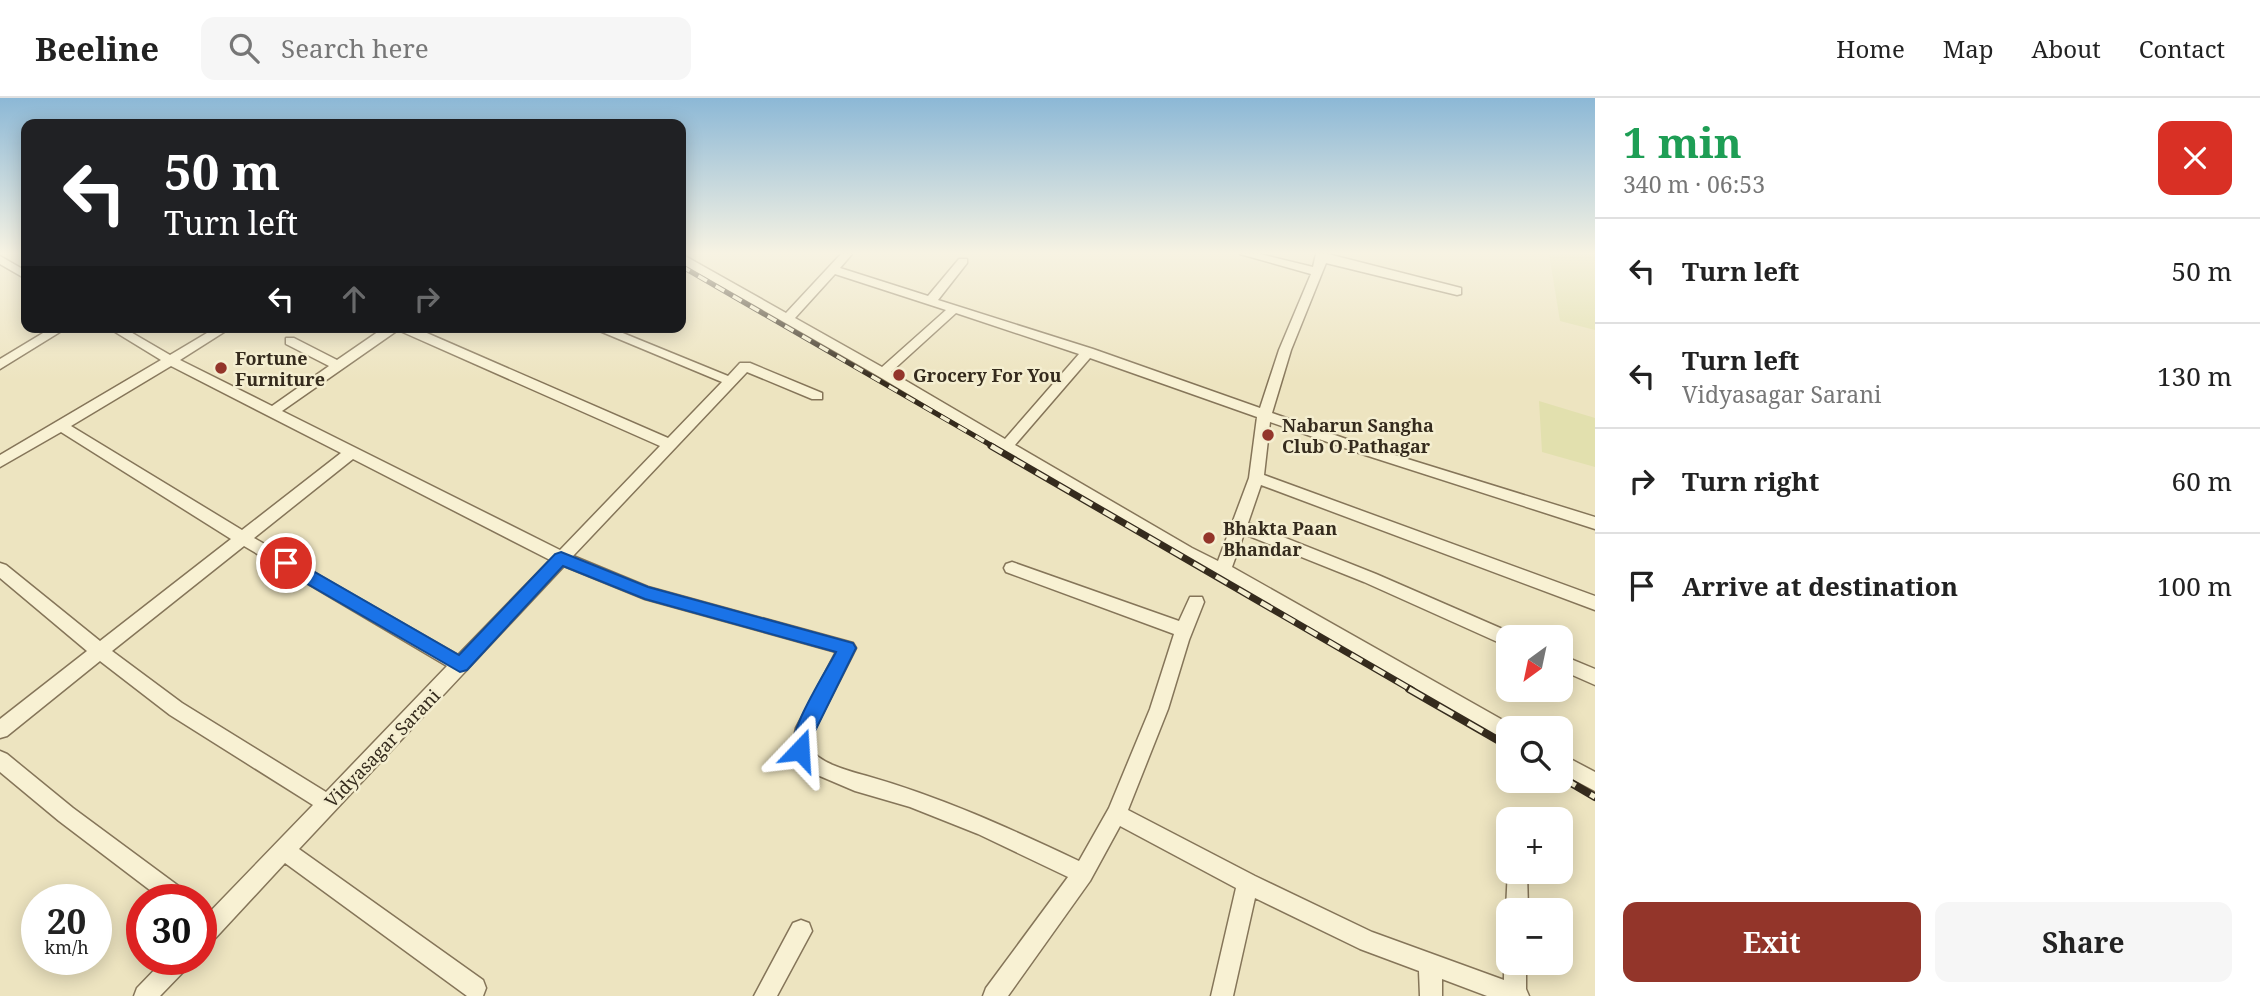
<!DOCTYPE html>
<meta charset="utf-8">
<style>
:root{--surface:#fff;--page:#f6f6f6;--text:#222;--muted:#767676;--line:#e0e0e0;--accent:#93352a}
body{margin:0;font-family:"Noto Serif",serif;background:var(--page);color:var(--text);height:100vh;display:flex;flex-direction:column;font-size:26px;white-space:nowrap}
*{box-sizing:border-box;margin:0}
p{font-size:23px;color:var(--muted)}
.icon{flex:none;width:38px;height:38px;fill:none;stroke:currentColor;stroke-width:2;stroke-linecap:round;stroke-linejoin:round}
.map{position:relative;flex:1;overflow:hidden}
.panel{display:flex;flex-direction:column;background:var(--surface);width:665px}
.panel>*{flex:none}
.guide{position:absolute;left:21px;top:21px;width:665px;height:214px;border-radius:14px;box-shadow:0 4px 18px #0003;background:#202124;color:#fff;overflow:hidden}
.needle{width:46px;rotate:213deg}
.fabs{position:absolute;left:1496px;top:527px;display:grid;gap:14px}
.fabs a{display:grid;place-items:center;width:77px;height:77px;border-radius:14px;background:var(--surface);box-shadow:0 4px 18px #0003;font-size:35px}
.speed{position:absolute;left:21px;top:786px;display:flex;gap:14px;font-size:35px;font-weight:700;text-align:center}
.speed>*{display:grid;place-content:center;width:91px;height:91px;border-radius:50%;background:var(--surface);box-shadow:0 4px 18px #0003;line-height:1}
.speed small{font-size:18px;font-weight:400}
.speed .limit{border:10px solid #d22;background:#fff;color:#111}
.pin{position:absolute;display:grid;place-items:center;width:60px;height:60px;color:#fff;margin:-30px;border:4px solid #fff;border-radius:50%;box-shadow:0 2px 7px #0007}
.me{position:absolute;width:77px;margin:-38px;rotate:20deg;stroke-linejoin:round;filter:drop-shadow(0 0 5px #0008)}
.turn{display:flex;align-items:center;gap:24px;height:147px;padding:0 28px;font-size:32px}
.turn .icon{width:91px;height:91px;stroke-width:2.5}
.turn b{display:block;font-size:49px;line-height:60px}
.lanes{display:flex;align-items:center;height:66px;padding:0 28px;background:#0003;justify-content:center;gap:35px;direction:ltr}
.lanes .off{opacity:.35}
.round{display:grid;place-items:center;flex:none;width:74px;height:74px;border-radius:14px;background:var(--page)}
.overview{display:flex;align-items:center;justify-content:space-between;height:119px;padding:0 28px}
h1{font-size:42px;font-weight:700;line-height:52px;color:#1e9e55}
.cta{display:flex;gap:14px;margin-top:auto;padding:14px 28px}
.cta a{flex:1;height:80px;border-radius:14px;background:var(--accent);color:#fff;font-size:28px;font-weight:700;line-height:80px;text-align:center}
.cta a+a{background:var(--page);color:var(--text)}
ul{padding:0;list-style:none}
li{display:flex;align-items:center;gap:21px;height:105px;padding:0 28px;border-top:2px solid var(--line)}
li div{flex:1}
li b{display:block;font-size:26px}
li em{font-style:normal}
header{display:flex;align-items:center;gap:42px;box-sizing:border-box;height:98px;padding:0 35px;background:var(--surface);border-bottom:2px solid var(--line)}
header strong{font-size:33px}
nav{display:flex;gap:38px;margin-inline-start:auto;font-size:24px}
.search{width:490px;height:63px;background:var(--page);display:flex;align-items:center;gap:18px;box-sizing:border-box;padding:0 24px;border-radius:14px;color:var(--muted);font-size:26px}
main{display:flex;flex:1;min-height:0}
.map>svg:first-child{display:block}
</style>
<header>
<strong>Beeline</strong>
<div class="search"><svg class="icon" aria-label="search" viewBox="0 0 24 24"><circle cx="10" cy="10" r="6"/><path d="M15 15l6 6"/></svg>Search here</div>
<nav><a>Home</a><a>Map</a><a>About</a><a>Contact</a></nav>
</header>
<main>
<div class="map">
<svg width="1595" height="898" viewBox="0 0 1595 898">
<rect width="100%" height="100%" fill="#ede4c0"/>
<path fill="#e2e0ae" d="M1549,156H1595V232L1560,223Z
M1539,303L1595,320V369L1542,354Z"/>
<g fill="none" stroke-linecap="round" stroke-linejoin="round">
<g stroke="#857559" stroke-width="3">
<path id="minor" d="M841,156H852L840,170L928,198L959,161H967V165L938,202L1093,251L1260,310L1279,252L1311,176L1240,156H1260L1313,169L1316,156H1328L1461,190V196L1457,197L1326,165L1291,252L1272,315L1372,350L1595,419V431L1362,356L1270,324L1264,377L1595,498V512L1261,387L1248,425L1376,476L1514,536L1516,539H1508V548L1502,546L1364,484L1244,436L1232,469L1515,629L1508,630V643L1501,641L1217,476L1180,458L878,278L681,165V157L685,158L786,215ZM835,176L946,212L882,269L795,220ZM956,215L1079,256L1005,341L891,274ZM1090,260L1257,319L1249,380L1218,463L1192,450L1015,347Z
M0,158L26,173V181L0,166Z
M53,229H68L0,271V261Z
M107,229H122L170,257L217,229H232L180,262L272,308L329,268L286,246V240H294L337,262L385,229H413L668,340L722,284L590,229H608L728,278L740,265H750L822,295V301H812L747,274L573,458L648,489L853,545L856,550L812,637L810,650C820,666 849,673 867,678C941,699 1009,730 1079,763L1109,710L1150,611L1174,536L1006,474L1004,470L1006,466L1012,464L1179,523L1190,499H1202L1204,504L1189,542L1168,611L1128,712L1255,778L1372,834L1504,882V864L1508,856V864H1526V891L1529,898H1487L1442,881V898H1420L1419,873L1360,851L1255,800L1233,898H1211L1236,790L1120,728L1090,783L1008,898H983L986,890L1068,779L978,736L910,709L855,693L801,670L791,652L796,630L836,554L645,501L564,468L299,751L483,882L486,890L483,898H467L285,765L209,847L201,850V823L313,707L170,617L100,563L7,638L0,640V621L87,553L0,480V465L6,467L100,543L231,441L61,334L0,369V357L161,262ZM398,232L660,348L560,452L282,313ZM171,268L341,355L242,432L71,328ZM353,361L550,462L458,557L254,440ZM244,448L447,568L326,694L182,605L112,553Z
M1561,557L1595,571V587L1561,572Z
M0,653L7,656L73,710L188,795L191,802H163L59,723L0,674Z
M1561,656L1595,674V693L1561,675Z
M1508,770V774H1527L1528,812H1508V817L1506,812Z
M801,822L809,825L812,833L777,898H754L793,825Z
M165,861H191L188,869L160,898H134L137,890Z"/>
</g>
<use href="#minor" fill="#f8f1d3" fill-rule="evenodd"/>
<g stroke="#352b1d" stroke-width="5">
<path id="rail-far2" d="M681,168L994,349"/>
</g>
<g stroke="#352b1d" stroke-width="7">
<path id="rail-far1" d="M991,348L1412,592"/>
</g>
<g stroke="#352b1d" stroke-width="8">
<path id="rail" d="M1409,591L1508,648
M1561,679L1595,699"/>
</g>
<use href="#rail-far2" stroke="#f4eed0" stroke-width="3.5" stroke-dasharray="10" stroke-linecap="butt"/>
<use href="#rail-far1" stroke="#f4eed0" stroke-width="4.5" stroke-dasharray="13" stroke-linecap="butt"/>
<use href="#rail" stroke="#f4eed0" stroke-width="5" stroke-dasharray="17" stroke-linecap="butt"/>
</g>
<linearGradient id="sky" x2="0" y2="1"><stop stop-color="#8cb8d6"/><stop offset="0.55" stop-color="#f7f3e3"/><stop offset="1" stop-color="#f7f3e3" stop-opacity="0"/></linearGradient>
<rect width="1595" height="282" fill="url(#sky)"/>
<path fill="#1a73e8" stroke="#114b97" stroke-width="2" d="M561,454L648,489L853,545L856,550L813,637L807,658L800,660L793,658C784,638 826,574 836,554L645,501L563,468L467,572L460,574L280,470L278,465L286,459L292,461L459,557L555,456Z"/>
<g fill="#93352a" stroke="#f4eed0" stroke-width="2.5">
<circle cx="221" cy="270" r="7"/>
<circle cx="899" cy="277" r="7"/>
<circle cx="1268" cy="337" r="7"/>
<circle cx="1209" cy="440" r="7"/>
</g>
<g text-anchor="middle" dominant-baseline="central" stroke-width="5" stroke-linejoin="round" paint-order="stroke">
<g font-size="18" font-weight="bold" fill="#352b1d" stroke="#f4eed0" text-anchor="start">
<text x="235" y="260">Fortune<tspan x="235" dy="21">Furniture</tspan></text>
<text x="913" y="277">Grocery For You</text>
<text x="1282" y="327">Nabarun Sangha<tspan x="1282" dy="21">Club O Pathagar</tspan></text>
<text x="1223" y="430">Bhakta Paan<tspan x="1223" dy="21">Bhandar</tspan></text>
</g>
<g font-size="18" fill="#352b1d" stroke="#f4eed0">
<text transform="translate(382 650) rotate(-46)">Vidyasagar Sarani</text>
</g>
</g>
</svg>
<div class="fabs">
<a><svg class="needle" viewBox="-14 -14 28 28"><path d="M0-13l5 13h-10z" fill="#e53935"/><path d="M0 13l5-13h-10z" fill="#767676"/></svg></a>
<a><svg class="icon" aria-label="search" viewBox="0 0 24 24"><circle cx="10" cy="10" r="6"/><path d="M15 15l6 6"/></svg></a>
<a>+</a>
<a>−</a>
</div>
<div class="speed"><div>20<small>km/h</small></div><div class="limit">30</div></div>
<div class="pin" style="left:286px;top:465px;background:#d93025"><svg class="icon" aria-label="arrive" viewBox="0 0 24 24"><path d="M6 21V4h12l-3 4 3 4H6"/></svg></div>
<svg class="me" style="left:800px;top:652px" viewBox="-20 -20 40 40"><path d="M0-17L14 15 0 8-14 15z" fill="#1a73e8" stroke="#fff" stroke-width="4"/></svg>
<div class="guide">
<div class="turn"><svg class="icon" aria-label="left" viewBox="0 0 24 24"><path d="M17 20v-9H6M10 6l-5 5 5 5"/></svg><div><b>50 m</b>Turn left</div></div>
<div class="lanes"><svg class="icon" aria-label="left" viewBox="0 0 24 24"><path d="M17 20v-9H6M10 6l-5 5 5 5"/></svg><svg class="icon off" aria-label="ahead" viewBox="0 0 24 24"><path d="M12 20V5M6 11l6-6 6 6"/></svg><svg class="icon off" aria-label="right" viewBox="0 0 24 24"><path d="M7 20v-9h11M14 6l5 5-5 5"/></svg></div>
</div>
</div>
<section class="panel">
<div class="overview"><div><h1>1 min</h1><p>340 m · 06:53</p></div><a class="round" style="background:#d93025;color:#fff"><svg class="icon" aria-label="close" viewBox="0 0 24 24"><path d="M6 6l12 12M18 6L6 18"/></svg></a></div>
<ul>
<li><svg class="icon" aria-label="left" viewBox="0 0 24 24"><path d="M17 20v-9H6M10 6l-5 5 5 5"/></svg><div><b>Turn left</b></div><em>50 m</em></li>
<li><svg class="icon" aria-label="left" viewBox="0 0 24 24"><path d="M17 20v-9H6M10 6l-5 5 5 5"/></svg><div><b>Turn left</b><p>Vidyasagar Sarani</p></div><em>130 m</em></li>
<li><svg class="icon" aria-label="right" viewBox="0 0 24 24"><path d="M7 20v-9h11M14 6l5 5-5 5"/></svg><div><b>Turn right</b></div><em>60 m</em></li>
<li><svg class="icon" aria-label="arrive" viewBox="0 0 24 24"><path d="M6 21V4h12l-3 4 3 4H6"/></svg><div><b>Arrive at destination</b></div><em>100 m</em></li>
</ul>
<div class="cta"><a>Exit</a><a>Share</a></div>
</section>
</main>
